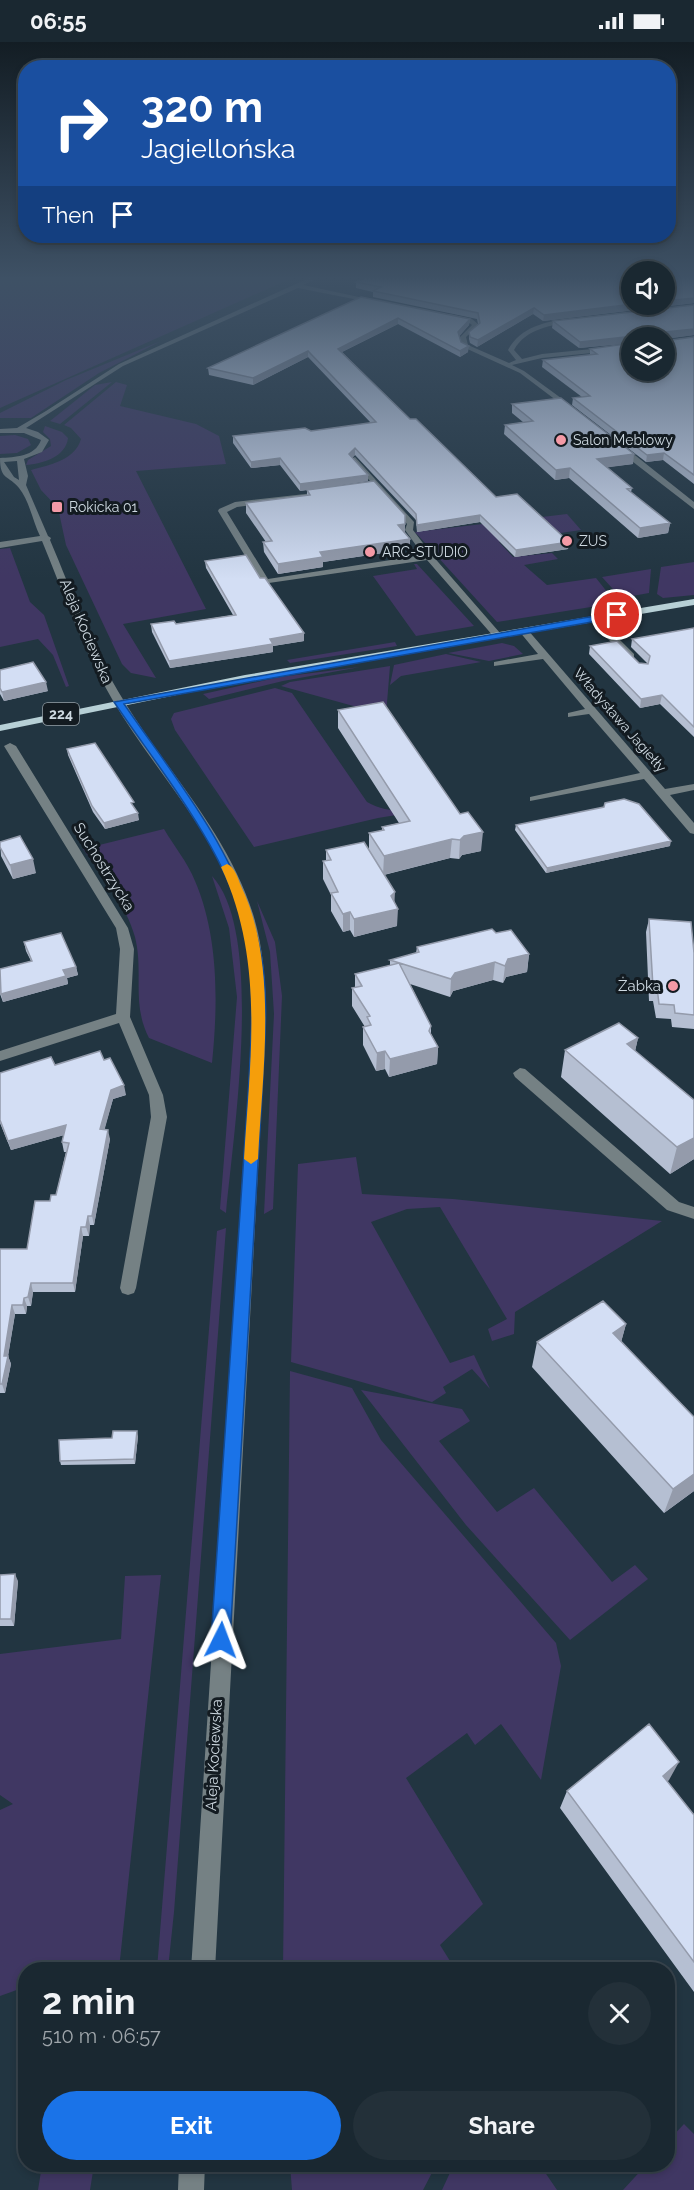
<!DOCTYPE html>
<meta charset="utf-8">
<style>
:root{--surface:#1a2831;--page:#233039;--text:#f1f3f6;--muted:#9fa6ab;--line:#38444d;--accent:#1a73e8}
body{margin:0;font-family:Raleway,sans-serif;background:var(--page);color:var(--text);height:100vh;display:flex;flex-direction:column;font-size:22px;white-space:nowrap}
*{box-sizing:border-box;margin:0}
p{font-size:20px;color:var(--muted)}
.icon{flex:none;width:33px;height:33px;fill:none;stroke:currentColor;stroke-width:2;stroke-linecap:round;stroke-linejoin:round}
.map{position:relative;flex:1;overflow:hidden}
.side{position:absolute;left:18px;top:1920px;width:657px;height:210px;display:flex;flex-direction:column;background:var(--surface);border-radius:24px;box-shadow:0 3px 9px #0003,0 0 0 2px var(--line)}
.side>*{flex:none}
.guide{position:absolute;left:18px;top:18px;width:658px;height:183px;border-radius:24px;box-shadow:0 3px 9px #0003,0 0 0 2px var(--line);background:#1a4fa0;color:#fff;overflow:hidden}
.fabs{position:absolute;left:621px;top:219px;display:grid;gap:12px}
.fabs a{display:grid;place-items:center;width:54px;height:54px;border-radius:50%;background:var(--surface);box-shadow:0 3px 9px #0003,0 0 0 2px var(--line);font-size:30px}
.pin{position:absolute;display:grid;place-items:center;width:51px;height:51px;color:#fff;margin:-26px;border:3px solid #fff;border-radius:50%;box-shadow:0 2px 6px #0007}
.me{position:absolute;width:66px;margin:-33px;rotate:3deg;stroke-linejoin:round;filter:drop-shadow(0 0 4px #0008)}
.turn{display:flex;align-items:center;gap:21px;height:126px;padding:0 24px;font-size:27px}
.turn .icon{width:78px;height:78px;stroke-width:2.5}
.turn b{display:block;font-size:42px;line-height:51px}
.then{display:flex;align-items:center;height:57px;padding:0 24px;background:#0003;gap:12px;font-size:22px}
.round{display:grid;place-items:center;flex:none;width:63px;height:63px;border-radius:32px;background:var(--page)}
.head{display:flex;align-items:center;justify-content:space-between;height:102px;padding:0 24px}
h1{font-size:36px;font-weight:700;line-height:45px}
.action{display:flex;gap:12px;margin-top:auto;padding:12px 24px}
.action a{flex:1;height:69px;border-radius:36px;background:var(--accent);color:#fff;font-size:24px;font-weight:700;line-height:69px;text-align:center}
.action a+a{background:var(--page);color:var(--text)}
.status{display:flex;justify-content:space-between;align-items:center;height:42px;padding:0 30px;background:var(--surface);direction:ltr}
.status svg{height:16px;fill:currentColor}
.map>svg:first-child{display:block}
</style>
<div class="status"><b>06:55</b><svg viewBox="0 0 49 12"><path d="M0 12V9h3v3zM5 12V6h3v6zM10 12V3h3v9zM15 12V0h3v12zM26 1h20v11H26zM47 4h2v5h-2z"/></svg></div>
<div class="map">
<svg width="694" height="2148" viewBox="0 0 694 2148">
<rect width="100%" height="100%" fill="#223541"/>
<path fill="#403763" d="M0,236H292L0,366Z
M161,299L99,331L31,376H0V371L66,338Z
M112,340L60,382L50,379L95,343Z
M116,340L127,343L120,364L196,382L219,394L226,422L136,429L206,567L123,582L156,636L131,631L122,622L66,503L58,466L41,448L31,428C50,423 75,418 81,397L71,386L64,383Z
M45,384L62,390L68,396C66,415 42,422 26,423L28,418L51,404L50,397L43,390Z
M15,393L28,397L31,403L17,411L0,412V394Z
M567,472L581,488L499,500L513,515L552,511L558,517L524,523L547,543L596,536L616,561L497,580L415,490Z
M10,506L30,560L44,573L69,644L66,645L53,613L38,597L0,605V507Z
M694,520V553L663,556L657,552L661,525Z
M414,522H417L474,584L416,594L373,534L417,527Z
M651,527L649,551L621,556L602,535Z
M395,600L397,604L290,621L287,618Z
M502,601L514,604L523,612L489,619L448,611Z
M446,612L481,620L401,634L390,643L394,623Z
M390,624L386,673L281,644L290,640Z
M360,625L283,639L209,657L203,652L280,635Z
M275,646L292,651L367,760C393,775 422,767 451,764L378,776L254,805L175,688L171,677L174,671Z
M164,787C174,804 188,821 195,839C219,895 218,962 212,1021L149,996C131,961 144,931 135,895C126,862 102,835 83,807Z
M212,834C265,891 233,1093 226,1171L220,1167L237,955L229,886Z
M257,859L275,900L282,954L273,1167L264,1172L274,972L270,910Z
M356,1115L362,1152L453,1157L662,1179L515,1270L514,1292L492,1299L488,1287L507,1277L440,1165L407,1167L371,1180L450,1321L474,1313L490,1347L472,1327L443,1345L446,1351L432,1360L291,1320L298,1122Z
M226,1186L174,1870L168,1927H157L217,1189Z
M290,1329L352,1346L381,1398L556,1601L561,1624L541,1738L501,1682L475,1703L467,1691L406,1736L483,1862L440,1903L455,1927H283Z
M361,1348L462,1367L470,1379L439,1399L497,1470L534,1446L612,1540L635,1523L648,1537L570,1598L466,1483Z
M161,1533L119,1927L26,1928L25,1945L0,1954V1768L13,1762L0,1753V1612L121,1597L125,1534Z
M684,2082L694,2092V2148H623L646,2123L668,2122V2099Z
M454,2122L540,2123L557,2148H442Z
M42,2123H94L90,2148H38Z
M290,2123V2122L436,2123L423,2148H292Z"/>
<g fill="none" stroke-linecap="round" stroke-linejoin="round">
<path fill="#758184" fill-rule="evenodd" d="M309,236H318L303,243L382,260L379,262L298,246L123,324L26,386L38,390L49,398L42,410L24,417L28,434L26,443L48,494L51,496L50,498C73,552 93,609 124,659C167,729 228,792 253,872C271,930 265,994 262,1053L215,1928H191L248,1053C251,994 256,934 241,876C220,794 154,729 112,657C83,608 64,552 42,499L0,506V500L40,494C33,480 29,458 19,446C9,433 0,439 0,416C15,415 35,415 41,398L24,391H0V387L17,386L46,369L119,322ZM17,419L19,438L14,435L4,420Z
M450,272L472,277L479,283L466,295L468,303L509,321L516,318L508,308C521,284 546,280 571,276L573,279C551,284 526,286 514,308L522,317L542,312L632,303V307L542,316L512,323L524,329L576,367L573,371L520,331L463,305L460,295L472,283L468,280L448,275Z
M615,402H621L694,460V467L615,406Z
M355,415L414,480L413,488L432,513L500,591V595H494L427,518L262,542L218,469L219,467L235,460L314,451V455H311L237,465L227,470L268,537L423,513L405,488L407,482L351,417Z
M591,575H597L634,612V616H626L591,579Z
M524,586L527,587L665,747L694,742V748L670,753L694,781V792L690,791L644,737L530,759V755L640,731L589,672L568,675V671L585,667L543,617L494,624V620L538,612L519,589Z
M10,701L16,704L128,886L134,907L130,975L163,1053L167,1075L136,1246L134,1251L128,1253L122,1251L120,1246L151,1075L149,1053L119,981L0,1019V1009L116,972L120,907L116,886L4,704Z
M520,1026L525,1027L679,1160L694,1165V1177L667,1168L515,1035L513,1031Z
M179,2122H205L204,2148H178Z"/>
<path fill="#b7d0d6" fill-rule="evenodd" d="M694,557V563L245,639L0,689V683L245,633Z"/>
</g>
<path fill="#b5bfd2" d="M694,236V261L543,279L533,272L477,305L470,301L469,297V290L478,282L477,277L373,255V250L356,246V240Z
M361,255L470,277L469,283L459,294L461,300L468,310L460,315L398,282L342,310L410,377L496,455L569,500L568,507L515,515L480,480L417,490L416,478L355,413L352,416L368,433V439L300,449L280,423L251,426L233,401V394L311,389L371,381L308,315L253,343L209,333L208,326Z
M694,263V293L664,297V296H632V301L579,306L552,286L553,279Z
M694,295V442L663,418L646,420L572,363L573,356L582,355L542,325L543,318L590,313V307Z
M512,362L633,422L607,425L632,446L631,450L670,481L668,491L638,496L569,436L555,438L504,392L505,383L523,380L512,371Z
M307,448L405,491L410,507L323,520V525L278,532L264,510L263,500H266L246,471V461L307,453Z
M205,519L260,536L304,591V599L273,604V610L170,626L152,590L151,582H176L233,573L206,526Z
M694,586V695L660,662L640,666L589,612L590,604L639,621L648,622L631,605L632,597Z
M0,628L48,649L4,659L0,652Z
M338,668L481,809L462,813L459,817L450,816L384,833L394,860L397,884L354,895L350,888L343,890L331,869V853L323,837V819H326V808H369V791L382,789V785L399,781L338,686Z
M67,707L134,766L139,778L105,787L93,770L68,713Z
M516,783L670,804L546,831L515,788Z
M0,800L36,831L13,837L1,814Z
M649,877L694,911V987L672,985L671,977L656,976L653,959H649L646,890Z
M496,891L529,912L527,930L506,935L503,941L493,938L453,949L450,955L410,942L431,984V992L438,1005L437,1022L389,1035L385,1027L376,1029L363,1003V985H365L352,964V946L355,945V932L390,924V918L416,911L417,905Z
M24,900L76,925L78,933L67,936L68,942L3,960L0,952V927L31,919L26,909Z
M638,996L635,1009L694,1058V1117L670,1132L561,1035L565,1008Z
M104,1018L126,1053L113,1057L104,1088L110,1097L94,1183H90L89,1194H83L75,1250H33L31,1264H27L26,1272H15L8,1314L11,1322L5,1351H0V1207H27L50,1159L56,1153L66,1110H64L62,1100L64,1093L11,1108L0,1081V1031Z
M626,1282L621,1300L694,1375V1449L664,1471L532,1325L537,1300Z
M138,1394L135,1422L61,1423L60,1419L112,1396Z
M0,1533L18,1539L14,1584H0Z
M669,1738L667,1739L694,1773V1950L560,1766L567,1749Z"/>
<path fill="#949bab" d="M694,256V261L543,279L544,273L633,262H664V259Z
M534,266L533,272L477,305L478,298Z
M398,276V282L338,312V307Z
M470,277L469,283L458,296V290Z
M694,287V293L664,297V296H663L665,290Z
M633,294L632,296V301L579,306L580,300Z
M469,304L468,310L460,315V309Z
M308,309V315L253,343V336Z
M355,406V413L349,418V412Z
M664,411L663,418L646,420L647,413Z
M634,412L633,422L596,427L597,417Z
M280,416V423L251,426V420Z
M570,426L569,436L555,438L556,428Z
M368,433V439L300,449V442Z
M480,473V480L417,490V483Z
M670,481L668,491L638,496L640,486Z
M405,482V492L398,483Z
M410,497V507L323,520V525L278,532V522L320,510Z
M569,500L568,507L515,515L516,508Z
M304,591V599L273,604V610L170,626L169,619L270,597Z
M46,640L48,649L4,659L2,650Z
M662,653L660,662L640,666L641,657Z
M138,771L139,778L105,787L104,781Z
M483,790L481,809L462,813L459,817L460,798L464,794Z
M452,797L450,816L383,833L384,814Z
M671,799L670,804L546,831L547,826Z
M33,817L36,831L13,837L10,823Z
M395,850L394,868L398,867L397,884L354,895V877L391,854Z
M350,870V888L343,890V872Z
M529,912L527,930L506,935L503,941L505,924L508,917Z
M495,920L493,938L453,949L450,955L451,937L455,931Z
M76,925L78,933L67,936L68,942L3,960L1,952L63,928Z
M638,996L632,1023L627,1002Z
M438,1005L437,1022L389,1035L390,1017Z
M385,1009V1027L376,1029L377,1011Z
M124,1043L126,1053L113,1057L102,1097L100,1087L111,1048Z
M66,1083L68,1092L11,1108L8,1099Z
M108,1088L110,1097L94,1183L92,1174Z
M694,1096V1117L670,1132L677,1105Z
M88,1174L90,1183L89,1194L86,1185Z
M81,1185L83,1194L75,1250L73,1241Z
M31,1241L33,1250L31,1264L28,1255Z
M24,1256L27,1264L26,1272L23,1263Z
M12,1263L15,1272L8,1314L11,1322L5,1351L2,1342L4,1314Z
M626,1282L619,1308L613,1291Z
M137,1389L138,1394L135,1422L134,1417Z
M694,1432V1449L664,1471L673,1447Z
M15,1532L18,1539L14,1584L11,1577Z
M679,1720L669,1738L653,1751L663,1734Z"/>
<path fill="#d3def4" stroke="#949bab" stroke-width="1.5" d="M365,236H632V262H633L544,273L534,266L478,298L470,295L469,290L480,281L478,271L373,249L381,245L356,240Z
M664,236H694V256L664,259Z
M361,255L470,277L458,290L461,300L469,304L460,309L398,276L338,307L410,377H416L496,455L517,452L569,500L516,508L480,473L417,483L416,472L355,406L349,412L368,433L300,442L280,416L251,420L233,394L305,386L311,389L376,380L308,309L253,336L208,326Z
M694,263V287L665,290L663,296H633V294L580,300L553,279Z
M694,295V433L664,411L647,413L573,356L590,354L543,318L597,312L590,307L632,301V328H664V298L665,299Z
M561,356L634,412L597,417L632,446L627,447L670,481L640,486L570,426L556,428L505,383L533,379L512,362Z
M374,439L405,473V482L398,483L410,497L320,510L323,515L278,522L263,500L272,499L246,461L310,453L307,448Z
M246,513L260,536H265L304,591L270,597L273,602L169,619L151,582L174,579L176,582L236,573L205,519Z
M694,586V685L662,653L641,657L590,604L617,599L639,621L648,622L650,614L632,597Z
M33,620L46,640L2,650L0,646V628Z
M383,660L460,772L468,770L483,790L464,794L460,798L452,797L384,814L369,791L384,788L382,785L410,779L338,668Z
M95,701L134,760L131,761L138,771L104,781L92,764L67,707Z
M624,757L639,762L671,799L547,826L516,783L604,765L605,761Z
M20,794L33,817L10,823L0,805V800Z
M364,800L395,850L391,854L398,867L354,877L350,870L343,872L331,851L338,850L323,819L331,818L326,808Z
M649,877L691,880L694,911V973L675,971L674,963L659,962L657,945H653Z
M492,887L496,891L511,888L529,912L508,917L505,924L495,920L455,931L451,937L390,918L419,910L417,905Z
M61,891L76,925L63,928L66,934L1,952L0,927L32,919L24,900Z
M399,921L431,984L429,989L438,1005L390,1017L385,1009L377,1011L363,985L371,983L367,975L370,974L352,946L362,944L355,932Z
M619,981L638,996L627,1002L694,1058V1096L677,1105L565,1008Z
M100,1009L104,1018L110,1016L124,1043L111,1048L100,1087L108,1088L92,1174H88L86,1185H81L73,1241H31L28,1255L24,1256L23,1263H12L4,1314H8L2,1342H0V1207H27L35,1159H50L51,1153H56L69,1101L62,1100L66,1083L8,1099L0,1078V1031L51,1015L55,1023Z
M603,1259L626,1282L613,1291L694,1375V1432L673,1447L537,1300Z
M113,1389H137L134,1417L60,1419L59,1398L112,1396Z
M15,1532L11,1577H0V1533Z
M649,1682L679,1720L663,1734L694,1773V1920L567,1749Z"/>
<linearGradient id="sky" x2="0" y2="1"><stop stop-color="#131d24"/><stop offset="0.44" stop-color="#3e5165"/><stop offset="1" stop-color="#3e5165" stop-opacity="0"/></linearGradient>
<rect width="694" height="537" fill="url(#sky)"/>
<path fill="#1a73e8" stroke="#114b97" stroke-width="1.5" d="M617,570L620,571V575L124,662C178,740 239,812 260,907C270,954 264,1006 262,1053L230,1598L227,1604L221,1607L214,1604L211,1598L248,1053C251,1005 254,958 249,911C238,821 163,733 114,660Z"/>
<path fill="#f59e0b" d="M227,822C235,825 238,837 241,844C279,923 262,1032 258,1117L251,1122L244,1117C250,1017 265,919 221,825Z"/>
<g fill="#f49aa6" stroke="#131b21" stroke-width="2">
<circle cx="561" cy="398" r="6"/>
<rect x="51" y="459" width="12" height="12" rx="3"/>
<circle cx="567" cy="499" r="6"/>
<circle cx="370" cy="510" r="6"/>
<circle cx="673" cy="944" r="6"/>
</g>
<g text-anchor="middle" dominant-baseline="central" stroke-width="6" stroke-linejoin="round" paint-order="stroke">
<g font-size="14" fill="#ced9e1" stroke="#131b21" text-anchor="start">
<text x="573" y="398">Salon Meblowy</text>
<text x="69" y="465">Rokicka 01</text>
<text x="579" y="499">ZUS</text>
<text x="382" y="510">ARC-STUDIO</text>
</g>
<rect fill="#131b21" stroke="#96a0a7" stroke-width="1.5" x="43" y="661" width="36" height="22" rx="4.5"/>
<g font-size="14" font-weight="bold" fill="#ced9e1">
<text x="61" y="672">224</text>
</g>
<g font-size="14" fill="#ced9e1" stroke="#131b21">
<text transform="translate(620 678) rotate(49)">Władysława Jagiełły</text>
</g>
<g font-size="15" fill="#ced9e1" stroke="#131b21">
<text transform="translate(86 589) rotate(67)">Aleja Kociewska</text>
<text transform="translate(104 825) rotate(58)">Suchostrzycka</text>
<text transform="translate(214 1713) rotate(-87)">Aleja Kociewska</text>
</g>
<g font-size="15" fill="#ced9e1" stroke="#131b21" text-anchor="end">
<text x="661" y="944">Żabka</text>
</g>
</g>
</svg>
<div class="fabs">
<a><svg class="icon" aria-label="sound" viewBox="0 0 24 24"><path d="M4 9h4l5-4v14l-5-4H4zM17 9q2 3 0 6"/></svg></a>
<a><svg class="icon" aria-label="layers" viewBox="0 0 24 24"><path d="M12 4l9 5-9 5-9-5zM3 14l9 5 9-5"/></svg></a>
</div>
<div class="pin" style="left:617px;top:573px;background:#d93025"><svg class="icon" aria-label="arrive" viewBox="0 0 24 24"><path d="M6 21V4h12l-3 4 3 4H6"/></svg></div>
<svg class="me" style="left:221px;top:1598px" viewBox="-20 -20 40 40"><path d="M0-17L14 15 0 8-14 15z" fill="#1a73e8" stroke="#fff" stroke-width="4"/></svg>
<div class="guide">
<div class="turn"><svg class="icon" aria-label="right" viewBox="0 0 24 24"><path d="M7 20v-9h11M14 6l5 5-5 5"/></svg><div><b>320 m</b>Jagiellońska</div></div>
<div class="then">Then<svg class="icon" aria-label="arrive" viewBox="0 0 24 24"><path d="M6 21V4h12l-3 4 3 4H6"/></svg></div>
</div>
<section class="side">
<div class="head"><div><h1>2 min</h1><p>510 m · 06:57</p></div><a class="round"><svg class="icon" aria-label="close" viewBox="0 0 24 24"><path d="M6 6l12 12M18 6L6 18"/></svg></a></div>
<div class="action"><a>Exit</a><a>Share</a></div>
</section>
</div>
